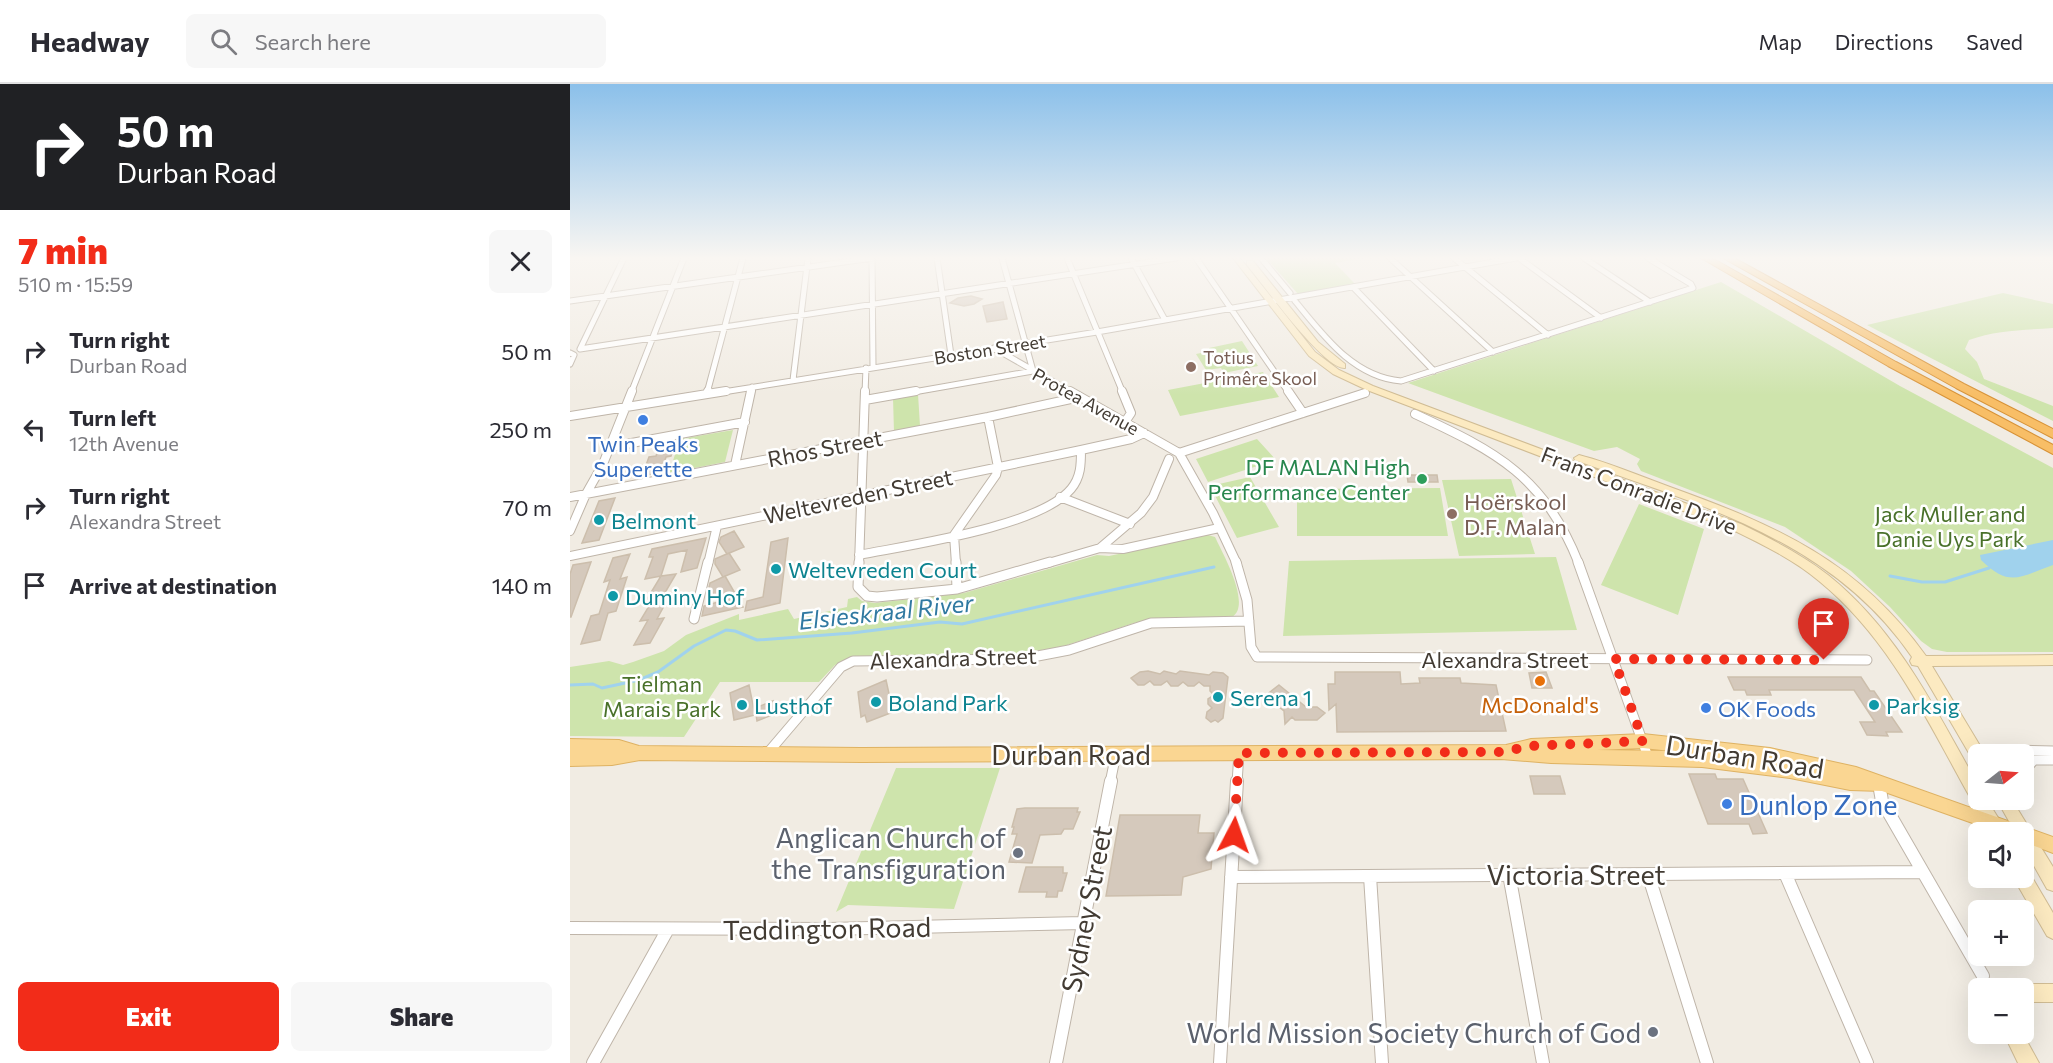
<!DOCTYPE html>
<meta charset="utf-8">
<style>
:root{--surface:#fff;--page:#f7f7f7;--text:#2b2b33;--muted:#7c7c81;--line:#e1e1e2;--accent:#f22c19}
body{margin:0;font-family:Commissioner,sans-serif;background:var(--page);color:var(--text);height:100vh;display:flex;flex-direction:column;font-size:22px;white-space:nowrap}
*{box-sizing:border-box;margin:0}
p{font-size:20px;color:var(--muted)}
.icon{flex:none;width:33px;height:33px;fill:none;stroke:currentColor;stroke-width:2;stroke-linecap:round;stroke-linejoin:round}
.map{position:relative;flex:1;overflow:hidden}
.drawer{display:flex;flex-direction:column;background:var(--surface);width:570px}
.drawer>*{flex:none}
.guide{background:#202124;color:#fff;overflow:hidden}
.needle{width:39px;rotate:73deg}
.fabs{position:absolute;left:1398px;top:660px;display:grid;gap:12px}
.fabs a{display:grid;place-items:center;width:66px;height:66px;border-radius:9px;background:var(--surface);box-shadow:0 6px 24px #0002;font-size:30px}
.pin{position:absolute;display:grid;place-items:center;width:51px;height:51px;color:#fff;margin:-62px -26px;border-radius:50% 50% 50% 0;rotate:-45deg;box-shadow:0 0 6px #0007}
.pin .icon{rotate:45deg}
.me{position:absolute;width:66px;margin:-33px;rotate:4deg;stroke-linejoin:round;filter:drop-shadow(0 0 4px #0008)}
.turn{display:flex;align-items:center;gap:21px;height:126px;padding:0 18px;font-size:27px}
.turn .icon{width:78px;height:78px;stroke-width:2.5}
.turn b{display:block;font-size:42px;line-height:51px}
.round{display:grid;place-items:center;flex:none;width:63px;height:63px;border-radius:9px;background:var(--page)}
.headline{display:flex;align-items:center;justify-content:space-between;height:102px;padding:0 18px}
h1{font-size:36px;font-weight:800;line-height:45px;color:var(--accent)}
.button{display:flex;gap:12px;margin-top:auto;padding:12px 18px}
.button a{flex:1;height:69px;border-radius:9px;background:var(--accent);color:#fff;font-size:24px;font-weight:800;line-height:69px;text-align:center}
.button a+a{background:var(--page);color:var(--text)}
ul{padding:0;list-style:none}
li{display:flex;align-items:center;gap:18px;height:78px;padding:0 18px}
li div{flex:1}
li b{display:block;font-size:22px}
li em{font-style:normal}
header{display:flex;align-items:center;gap:36px;box-sizing:border-box;height:84px;padding:0 30px;background:var(--surface);border-bottom:2px solid var(--line)}
header strong{font-size:28px}
nav{display:flex;gap:33px;margin-inline-start:auto;font-size:21px}
.search{width:420px;height:54px;background:var(--page);display:flex;align-items:center;gap:15px;box-sizing:border-box;padding:0 21px;border-radius:9px;color:var(--muted);font-size:22px}
main{display:flex;flex:1;min-height:0}
.map>svg:first-child{display:block}
</style>
<header>
<strong>Headway</strong>
<div class="search"><svg class="icon" aria-label="search" viewBox="0 0 24 24"><circle cx="10" cy="10" r="6"/><path d="M15 15l6 6"/></svg>Search here</div>
<nav><a>Map</a><a>Directions</a><a>Saved</a></nav>
</header>
<main>
<section class="drawer">
<div class="guide">
<div class="turn"><svg class="icon" aria-label="right" viewBox="0 0 24 24"><path d="M7 20v-9h11M14 6l5 5-5 5"/></svg><div><b>50 m</b>Durban Road</div></div>
</div>
<div class="headline"><div><h1>7 min</h1><p>510 m · 15:59</p></div><a class="round"><svg class="icon" aria-label="close" viewBox="0 0 24 24"><path d="M6 6l12 12M18 6L6 18"/></svg></a></div>
<ul>
<li><svg class="icon" aria-label="right" viewBox="0 0 24 24"><path d="M7 20v-9h11M14 6l5 5-5 5"/></svg><div><b>Turn right</b><p>Durban Road</p></div><em>50 m</em></li>
<li><svg class="icon" aria-label="left" viewBox="0 0 24 24"><path d="M17 20v-9H6M10 6l-5 5 5 5"/></svg><div><b>Turn left</b><p>12th Avenue</p></div><em>250 m</em></li>
<li><svg class="icon" aria-label="right" viewBox="0 0 24 24"><path d="M7 20v-9h11M14 6l5 5-5 5"/></svg><div><b>Turn right</b><p>Alexandra Street</p></div><em>70 m</em></li>
<li><svg class="icon" aria-label="arrive" viewBox="0 0 24 24"><path d="M6 21V4h12l-3 4 3 4H6"/></svg><div><b>Arrive at destination</b></div><em>140 m</em></li>
</ul>
<div class="button"><a>Exit</a><a>Share</a></div>
</section>
<div class="map">
<svg width="1483" height="979" viewBox="0 0 1483 979">
<rect width="100%" height="100%" fill="#f1ece3"/>
<path fill="#cee4ac" d="M696,174H793L765,179L785,200L728,210Z
M1151,198L1330,302L1483,384V568H1377L1362,565L1351,557L1320,523L1281,487L1215,443L1071,387L1067,380L1070,375L1047,363L1024,367L838,299Z
M1433,209L1483,220V244C1454,246 1426,246 1399,256L1395,265L1407,278L1414,295L1483,322V337L1297,241Z
M672,257L688,282L654,289L651,284L636,286L626,270L640,267L639,264Z
M693,288L709,313L610,332L598,306Z
M348,310L350,342L324,348L323,314Z
M163,346L155,378L99,389L110,355Z
M687,355L706,376L638,398L626,375Z
M680,393L709,443L667,454L640,402Z
M941,395L965,470L889,472L872,396Z
M870,404L878,452H727V405Z
M1069,420L1134,445L1108,531L1031,501Z
M638,451L645,453C653,470 682,521 662,533L584,535L564,539L491,563L438,571L285,573L265,581L249,598H150L114,653L0,652V583L39,577L53,581L63,578L94,567L116,551L169,530V536L218,525L224,535L277,523L278,515L287,513L292,517L305,519L394,509L527,471L539,472Z
M986,473L1007,546L713,552L719,477Z
M326,684H430L384,825L278,821L266,828Z"/>
<path fill="#a0d2ed" d="M1483,456V481C1449,493 1440,504 1411,476L1410,471Z"/>
<g fill="none" stroke-linecap="round" stroke-linejoin="round">
<path stroke="#a0d2ed" stroke-width="3" d="M1320,492L1352,498H1375L1419,484
M0,601L23,600L32,604L69,596L88,588L124,562L156,546L165,547L187,556L282,549L370,538L392,540L644,483"/>
</g>
<path fill="#d5c9bc" stroke="#ccbeac" stroke-width="1.5" d="M401,212L412,215L404,220L394,222L380,219L388,214Z
M433,218L437,235L417,238L413,222Z
M106,357L101,372L96,373L91,388L72,392L79,373L86,372L90,360Z
M837,391H867L868,398H838Z
M45,414L29,456L12,459L29,417Z
M164,447L174,463L157,470L149,458L151,453Z
M136,454L127,484L111,488L117,466L98,470L91,492L106,490L93,512L100,511L87,535L94,534L80,559L64,561L78,536L70,537L84,514L77,515L91,492L75,495L83,473H79L82,465Z
M218,454L210,519L175,527L177,517L193,513L201,458Z
M159,469L170,486L153,493L145,480V475Z
M60,470L50,495L57,493L46,527L38,529L30,556L11,560L21,532L29,530L40,496L34,498L43,474Z
M21,478L1,533H0V490L3,481Z
M155,492L173,523L132,532L134,522L148,518L139,503L140,499Z
M578,587L590,590L594,587L606,590L610,587L639,591L643,588L653,589L658,593L653,634L648,638L645,636L641,638L636,634L637,628L642,624L638,620V615L644,611L640,607V602H634L629,598L624,602H618L613,598L608,602H601L597,597L591,601H584L580,597L574,601H568L561,594L570,588Z
M765,588H830L831,600L850,599L849,594H890L891,599L926,601L936,647L767,648L766,620L759,626L758,600H765Z
M976,588L982,604H962L959,589Z
M1158,593H1291L1300,607H1304L1332,648H1316L1318,652L1297,651L1290,638H1305L1284,606H1199L1201,611H1177L1175,606H1164Z
M316,596L323,628L297,638L295,631L291,633L288,608Z
M179,601L185,631L164,636L160,609Z
M709,601L736,623H747L755,629L747,636H725L722,633L715,640L714,627L695,612Z
M203,617L202,631L187,637L185,624Z
M1119,690H1145L1147,695H1173L1197,749L1183,750L1179,740H1138Z
M960,692H990L995,710H964Z
M455,724H508L507,728H510L503,745H494L491,750L470,751L462,779L439,778L447,750H442L444,743H442L447,725Z
M550,731H630L628,749H644L641,785L613,793L611,811L536,812Z
M456,783H493V789H497L492,807H488L487,813H476L477,808H449Z"/>
<g fill="none" stroke-linecap="round" stroke-linejoin="round">
<g stroke="#bfb5a9" stroke-width="7">
<path id="street-far3" d="M54,174L10,265L606,174
M302,174L303,283
M367,174L381,271
M497,174L553,309
M561,174L595,236
M626,174L719,309
M691,174L720,209
M820,174L923,268
M884,174L978,251
M949,174L1031,234
M1014,174L1080,218
M783,203L864,287
M0,217L302,174
M725,217C753,251 783,293 831,297L1123,204L1121,200L1078,174
M424,264L503,309
M0,269L4,271L0,280
M223,296L238,174
M61,309L114,174
M137,309L173,174
M147,309L527,248L946,174
M181,309L182,303
M295,309L296,284
M338,309L463,287L432,174"/>
</g>
<g stroke="#bfb5a9" stroke-width="10">
<path id="street-far2" d="M500,307L609,369L643,429L667,480
M552,307L561,329L555,338
M718,307L733,329
M137,310L138,307
M295,316L346,307
M845,330C927,368 974,392 1009,480
M0,332L156,307
M40,363L175,338
M609,369L795,309
M165,381L181,307
M0,413L418,333L510,313
M490,413L560,440
M0,447L16,410L33,380L62,307
M530,464L553,465L649,444
M289,471C339,461 469,443 501,405C511,393 511,380 511,366
M0,472L511,366L561,355L574,349
M138,480L147,442
M289,480L295,307
M386,480L384,451L426,391L428,383L418,333
M475,480L530,464L571,429L583,413L599,375"/>
</g>
<g stroke="#bfb5a9" stroke-width="11">
<path id="street-far1" d="M289,478L288,503L297,512L307,513L387,505L480,478
M386,478L387,505
M666,478L677,516L681,563L687,573L1297,576
M1008,478L1078,673
M124,535L138,478
M1428,670L1436,666L1483,667
M196,671L271,583L283,577L452,575L499,566L581,539L679,537
M1454,687L1464,676H1483
M540,699L546,670
M667,699L669,669"/>
</g>
<g stroke="#bfb5a9" stroke-width="14">
<path id="street" d="M1309,700L1312,717L1413,892
M1215,789L1297,979
M939,790L973,979
M1078,790L1137,979
M800,792L812,979
M661,793L1351,788
M0,844L259,845L513,839
M23,979L98,845
M486,979L541,697
M650,979L667,697"/>
</g>
<g stroke="#d0bc94" stroke-width="2">
<path id="secondary" d="M663,174H670L745,268L769,286L803,302L1171,440C1201,455 1231,470 1258,491C1327,546 1366,626 1408,701V716H1417L1437,748H1420C1368,662 1330,563 1249,497C1223,475 1193,461 1163,446L797,306L763,290L739,272Z
M677,177H683L748,258L775,280V284C754,286 692,199 677,181Z
M1009,371C1040,379 1070,392 1100,403C1206,441 1288,477 1356,572L1483,571V581L1362,582L1415,670H1408V678L1403,676L1348,582L1342,581L1340,577L1342,573C1262,456 1132,422 1005,376L1004,374Z
M1427,716H1442L1483,783V807L1477,805L1454,764V748H1445Z
M1454,786L1459,788L1483,829V855L1477,852L1447,800L1445,794H1454Z
M1454,900H1483V918H1454V904H1447Z
M1434,950H1453L1469,979H1448Z"/>
</g>
<g stroke="#deb263" stroke-width="2">
<path id="primary" d="M1073,650L1200,664L1286,683L1483,753V769L1454,758V748H1428L1312,707L1280,706L1220,694L1132,683L981,679L931,675L291,678L70,676L42,681L0,682V655L49,656L69,662L291,664L936,661L961,655ZM1073,664L1101,667L1027,666Z"/>
</g>
<g stroke="#d79237" stroke-width="2">
<path id="highway" d="M1131,174H1142L1326,278L1483,361V370L1318,282Z
M1153,174H1164L1394,300L1483,345V354L1386,304Z"/>
</g>
<use href="#street-far3" stroke="#fff" stroke-width="5"/>
<use href="#street-far2" stroke="#fff" stroke-width="8"/>
<use href="#street-far1" stroke="#fff" stroke-width="9"/>
<use href="#street" stroke="#fff" stroke-width="12"/>
<use href="#secondary" fill="#fceac1" fill-rule="evenodd"/>
<use href="#primary" fill="#fad692" fill-rule="evenodd"/>
<use href="#highway" fill="#f8be66" fill-rule="evenodd"/>
</g>
<linearGradient id="sky" x2="0" y2="1"><stop stop-color="#8bc0ea"/><stop offset="0.56" stop-color="#f9f6f2"/><stop offset="1" stop-color="#f9f6f2" stop-opacity="0"/></linearGradient>
<rect width="1483" height="311" fill="url(#sky)"/>
<g fill="none" stroke-linecap="round" stroke-linejoin="round">
<path stroke="#f22c19" stroke-width="10" stroke-dasharray="0 18" d="M664,751L669,669L931,668L961,662L1073,657L1044,575L1254,576"/>
</g>
<g fill="#8d6e63" stroke="#fff" stroke-width="2">
<circle cx="621" cy="283" r="6"/>
<circle cx="882" cy="430" r="6"/>
</g>
<g fill="#3f7fe0" stroke="#fff" stroke-width="2">
<circle cx="73" cy="336" r="6"/>
<circle cx="1136" cy="624" r="6"/>
<circle cx="1157" cy="720" r="6"/>
</g>
<circle fill="#2e9e5b" stroke="#fff" stroke-width="2" cx="852" cy="395" r="6"/>
<g fill="#0f9aa8" stroke="#fff" stroke-width="2">
<circle cx="29" cy="436" r="6"/>
<circle cx="206" cy="485" r="6"/>
<circle cx="43" cy="512" r="6"/>
<circle cx="648" cy="613" r="6"/>
<circle cx="306" cy="618" r="6"/>
<circle cx="172" cy="621" r="6"/>
<circle cx="1304" cy="621" r="6"/>
</g>
<circle fill="#e8710a" stroke="#fff" stroke-width="2" cx="970" cy="597" r="6"/>
<g fill="#6b7280" stroke="#fff" stroke-width="2">
<circle cx="448" cy="769" r="6"/>
<circle cx="1083" cy="948" r="6"/>
</g>
<g text-anchor="middle" dominant-baseline="central" stroke-width="5" stroke-linejoin="round" paint-order="stroke">
<g font-size="18" fill="#423b33" stroke="#fff">
<text transform="translate(420 265) rotate(-9)">Boston Street</text>
<text transform="translate(516 317) rotate(29)">Protea Avenue</text>
</g>
<g font-size="18" fill="#785e54" stroke="#fff" text-anchor="start">
<text x="633" y="273">Totius<tspan x="633" dy="21">Primêre Skool</tspan></text>
</g>
<g font-size="22" fill="#366cbe" stroke="#fff">
<text x="73" y="359">Twin Peaks<tspan x="73" dy="25">Superette</tspan></text>
<text x="1148" y="624" text-anchor="start">OK Foods</text>
</g>
<g font-size="22" fill="#423b33" stroke="#fff">
<text transform="translate(255 364) rotate(-11)">Rhos Street</text>
<text transform="translate(1069 406) rotate(21)">Frans Conradie Drive</text>
<text transform="translate(288 412) rotate(-12)">Weltevreden Street</text>
<text transform="translate(383 574) rotate(-2)">Alexandra Street</text>
<text x="935" y="575">Alexandra Street</text>
</g>
<g font-size="22" fill="#27864d" stroke="#fff" text-anchor="end">
<text x="840" y="382">DF MALAN High<tspan x="840" dy="25">Performance Center</tspan></text>
</g>
<g font-size="22" fill="#785e54" stroke="#fff" text-anchor="start">
<text x="894" y="417">Hoërskool<tspan x="894" dy="25">D.F. Malan</tspan></text>
</g>
<g font-size="22" fill="#49712a" stroke="#fff">
<text x="1380" y="429">Jack Muller and<tspan x="1380" dy="25">Danie Uys Park</tspan></text>
<text x="92" y="599">Tielman<tspan x="92" dy="25">Marais Park</tspan></text>
</g>
<g font-size="22" fill="#0d838f" stroke="#fff" text-anchor="start">
<text x="41" y="436">Belmont</text>
<text x="218" y="485">Weltevreden Court</text>
<text x="55" y="512">Duminy Hof</text>
<text x="660" y="613">Serena 1</text>
<text x="318" y="618">Boland Park</text>
<text x="184" y="621">Lusthof</text>
<text x="1316" y="621">Parksig</text>
</g>
<g font-size="22" fill="#c56008" stroke="#fff">
<text x="970" y="620">McDonald's</text>
</g>
<g font-size="24" font-style="italic" fill="#3079a1" stroke="#fff">
<text transform="translate(316 527) rotate(-6)">Elsieskraal River</text>
</g>
<g font-size="27" fill="#423b33" stroke="#fff">
<text x="501" y="670">Durban Road</text>
<text transform="translate(1175 672) rotate(9)">Durban Road</text>
<text x="1006" y="790">Victoria Street</text>
<text transform="translate(516 825) rotate(-79)">Sydney Street</text>
<text transform="translate(257 844) rotate(-1)">Teddington Road</text>
</g>
<g font-size="27" fill="#366cbe" stroke="#fff" text-anchor="start">
<text x="1169" y="720">Dunlop Zone</text>
</g>
<g font-size="27" fill="#5b616d" stroke="#fff" text-anchor="end">
<text x="436" y="753">Anglican Church of<tspan x="436" dy="31">the Transfiguration</tspan></text>
<text x="1071" y="948">World Mission Society Church of God</text>
</g>
</g>
</svg>
<div class="fabs">
<a><svg class="needle" viewBox="-14 -14 28 28"><path d="M0-13l5 13h-10z" fill="#e53935"/><path d="M0 13l5-13h-10z" fill="#7c7c81"/></svg></a>
<a><svg class="icon" aria-label="sound" viewBox="0 0 24 24"><path d="M4 9h4l5-4v14l-5-4H4zM17 9q2 3 0 6"/></svg></a>
<a>+</a>
<a>−</a>
</div>
<div class="pin" style="left:1254px;top:576px;background:#d93025"><svg class="icon" aria-label="arrive" viewBox="0 0 24 24"><path d="M6 21V4h12l-3 4 3 4H6"/></svg></div>
<svg class="me" style="left:664px;top:751px" viewBox="-20 -20 40 40"><path d="M0-17L14 15 0 8-14 15z" fill="#f22c19" stroke="#fff" stroke-width="4"/></svg>
</div>
</main>
